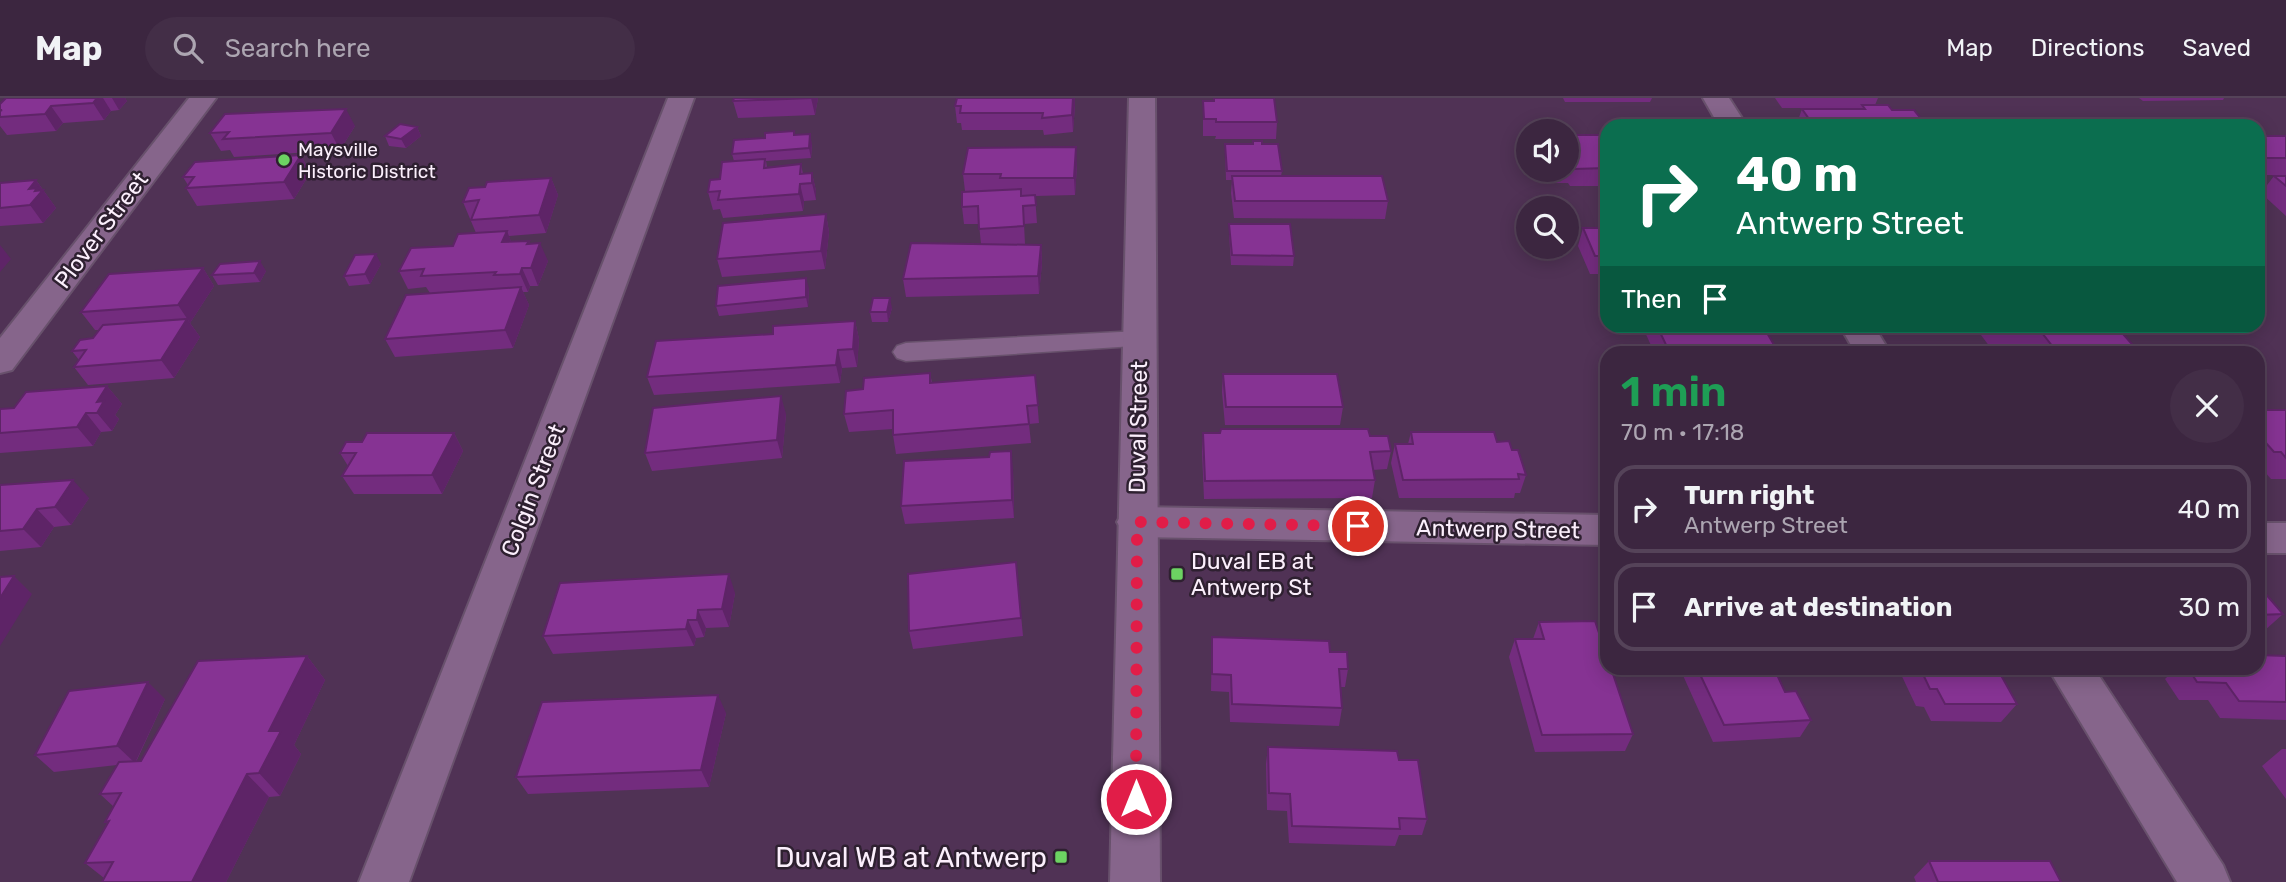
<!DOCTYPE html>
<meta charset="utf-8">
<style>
:root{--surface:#3c2640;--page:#432e47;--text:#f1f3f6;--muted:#aca5b1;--line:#554359}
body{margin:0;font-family:Rubik,sans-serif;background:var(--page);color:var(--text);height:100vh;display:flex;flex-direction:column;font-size:26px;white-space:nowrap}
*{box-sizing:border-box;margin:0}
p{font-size:23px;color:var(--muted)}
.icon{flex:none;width:38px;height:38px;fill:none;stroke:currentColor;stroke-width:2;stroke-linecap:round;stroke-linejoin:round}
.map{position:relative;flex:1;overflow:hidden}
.drawer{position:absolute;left:1600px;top:248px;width:665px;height:329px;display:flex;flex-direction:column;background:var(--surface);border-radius:21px;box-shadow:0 4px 18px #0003,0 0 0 2px var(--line)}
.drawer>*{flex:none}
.hud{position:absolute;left:1600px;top:21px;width:665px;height:214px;border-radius:21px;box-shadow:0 4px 18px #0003,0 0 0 2px var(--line);background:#0b6e4f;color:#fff;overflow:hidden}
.fabs{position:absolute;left:1516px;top:21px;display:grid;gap:14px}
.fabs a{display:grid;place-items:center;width:63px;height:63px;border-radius:50%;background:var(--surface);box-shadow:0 4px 18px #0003,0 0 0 2px var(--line);font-size:35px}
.pin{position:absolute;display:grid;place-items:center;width:60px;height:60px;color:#fff;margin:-30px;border:4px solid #fff;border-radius:50%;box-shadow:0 2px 7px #0007}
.me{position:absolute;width:77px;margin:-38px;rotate:0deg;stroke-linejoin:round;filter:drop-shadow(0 0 5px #0008)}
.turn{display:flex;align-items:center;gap:24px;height:147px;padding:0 21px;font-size:32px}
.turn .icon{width:91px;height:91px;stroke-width:2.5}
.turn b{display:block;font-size:49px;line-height:60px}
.then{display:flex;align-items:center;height:66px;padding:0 21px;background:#0003;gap:14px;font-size:26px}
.round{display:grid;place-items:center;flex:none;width:74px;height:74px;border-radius:37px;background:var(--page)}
.headline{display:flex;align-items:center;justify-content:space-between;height:119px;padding:0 21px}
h1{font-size:42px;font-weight:600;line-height:52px;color:#1e9e55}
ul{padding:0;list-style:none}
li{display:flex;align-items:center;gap:21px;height:88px;margin:0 14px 10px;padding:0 7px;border:4px solid var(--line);border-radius:21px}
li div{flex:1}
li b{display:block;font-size:26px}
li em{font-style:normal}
header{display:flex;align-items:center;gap:42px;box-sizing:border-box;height:98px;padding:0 35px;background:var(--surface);border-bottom:2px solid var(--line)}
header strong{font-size:33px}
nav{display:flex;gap:38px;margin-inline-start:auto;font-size:24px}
.search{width:490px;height:63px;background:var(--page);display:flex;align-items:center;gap:18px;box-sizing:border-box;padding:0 24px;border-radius:38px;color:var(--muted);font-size:26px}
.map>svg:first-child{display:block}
</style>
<header>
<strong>Map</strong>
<div class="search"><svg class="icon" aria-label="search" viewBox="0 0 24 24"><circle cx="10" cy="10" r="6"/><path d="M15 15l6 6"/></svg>Search here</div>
<nav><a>Map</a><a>Directions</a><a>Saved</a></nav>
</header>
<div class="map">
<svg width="2286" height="784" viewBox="0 0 2286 784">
<rect width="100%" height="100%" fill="#503255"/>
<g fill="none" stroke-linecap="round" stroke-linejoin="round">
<g stroke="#68516c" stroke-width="3">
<path id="service" d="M1140,233L1149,235L1153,241L1149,247L906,263L897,260L893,254L897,248L906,245Z"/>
</g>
<g stroke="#68516c" stroke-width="4">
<path id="minor" d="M189,0H216L12,272L0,275V240Z
M668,0H694L409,784H359Z
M1703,0H1729L1747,28H1719Z
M1840,228H1874L1891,256H1856Z
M1137,409L1606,417V447L1137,439L1123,434L1117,424L1123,414Z
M2258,425H2286V455H2258Z
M2048,570H2094L2223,767L2230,784H2177Z"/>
</g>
<g stroke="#68516c" stroke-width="4">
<path id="tertiary" d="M1129,0H1155L1160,784H1110Z"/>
</g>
<use href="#service" fill="#86658b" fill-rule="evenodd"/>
<use href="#minor" fill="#86658b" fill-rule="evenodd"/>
<use href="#tertiary" fill="#86658b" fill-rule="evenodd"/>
</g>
<path fill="#732c7e" d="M6,0H125L127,3L119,12L111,13L104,22L63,25L56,33L7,37L0,28V6Z
M818,0L815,17L738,20L733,3Z
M1563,0H1652L1650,4H1565Z
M1775,0H1878L1875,7L1892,12L1927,28H1796L1802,11H1860V10H1782Z
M2139,0H2224L2223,2L2143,3Z
M1203,3L1277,24L1276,41H1215L1216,38H1203Z
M1075,7L1073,34L1044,37L1043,32H962L961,25H957L955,8Z
M1988,23L2016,28H1985Z
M355,28L340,52L234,59L230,52L221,53L210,35Z
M417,29L421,38L406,50L389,48L385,38Z
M795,37L812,46L811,60L766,63L767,69L801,66L803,76L812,75L816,93V102L804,103L803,113L723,120L720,111L713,112L708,94L720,81L734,63L732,56Z
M1566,37H1606V88H1570L1568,85H1553L1547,72H1566Z
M2258,38H2286V77H2258Z
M1225,46H1262L1282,73L1281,78L1388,103L1385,121L1234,120L1231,95L1232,82H1226Z
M301,57L310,75L294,101L197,108L186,90L188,87L183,79Z
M1077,67L1075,97L1035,98L1037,125L1024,126L1025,146L1015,147H1041L1042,165L1039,196L906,199L903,181L981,146L979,126H964L962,109L980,93H965L963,76Z
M2274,78H2286V118L2261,95Z
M551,80L558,97L546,135L509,138L511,144L529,143L530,146L548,163L538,188H530L528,194H523L529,207L513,250L395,259L385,241L430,195L426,189L408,191L399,173L453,148L476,135L463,104Z
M36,82L56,110L43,125L0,128V85Z
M826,116L829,134L825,171L722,179L717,161Z
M1229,126L1294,158L1293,168L1231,167L1229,135Z
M1583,130H1606V192L1600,176H1590L1578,148Z
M381,166L370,186L349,188L344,178Z
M203,170L214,188L190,225L200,239L174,280L88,287L74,269L79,262L72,253L93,240L99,232H95L81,214Z
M266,173L260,184L218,187L212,177Z
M809,190L808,209L719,218L716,208Z
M892,210L888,224H872L870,214Z
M855,223L859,241L857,269L842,270L840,285L654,297L647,279L773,236Z
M1644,228H1763L1777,252L1775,256H1655L1643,230Z
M1976,228H2116L2139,254L2138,256H2032L2030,253H1993L1975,229Z
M930,275L932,285L1035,277L1039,325L1029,326L1031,345L896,356L893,337V331L849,334L844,316L863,291Z
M1223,276L1343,309L1340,327H1225L1222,294Z
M107,288L122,306L115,317L119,321L112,333L101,334L93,348L0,355V311L14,310Z
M2258,305L2266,312H2286V381H2271L2264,373L2258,372Z
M786,316L782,360L652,373L645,355Z
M1411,334L1497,344L1512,352L1526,377L1520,395H1515L1514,400H1399L1391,365L1395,346H1408Z
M454,335L463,353L442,396H354L342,378L348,368L340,355Z
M1203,335L1370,338L1391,353L1387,371L1373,372L1375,382L1372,400L1204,401L1202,354Z
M1013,371L1014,420L905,426L901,408Z
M0,387L89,400L71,427L54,429L41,449L0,453Z
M1016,464L1023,538L913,551L909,533Z
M2258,487L2283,516L2264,533L2258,534Z
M735,495L729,529L706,530L704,539L696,540L694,548L553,556L543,538Z
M1539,524L1633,636L1625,653L1535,654L1509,559L1515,541H1533Z
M1212,539L1330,554L1348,571L1345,589H1341L1342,610L1339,628L1230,624L1229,594L1211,593Z
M307,558L325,582L294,647L301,656L280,698L269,699L226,784H102L104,780L85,765L108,726L105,724L114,709L100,696L117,667L54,674L35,657L165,601L136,664L141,663Z
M2286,558V622L2220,620L2208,602H2179L2165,581L2176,570H2258Z
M1682,570H1732L1733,572L1785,594L1811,622L1800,639L1713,644L1681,573Z
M1898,570H1997L2017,606L2001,624L1931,623L1924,609L1916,608Z
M726,615L709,689L528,696L516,679Z
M1268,649L1399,662L1427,721L1422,737H1399L1395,748L1289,745L1287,713L1267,712L1266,666Z
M2282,651H2286V701L2262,668Z
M1929,763L2061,784H1916L1914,779Z"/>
<path fill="#5e2467" d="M97,0H103L111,13L104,22L93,5Z
M112,0H125L127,3L119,12Z
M811,0H818L815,17Z
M1073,0H1075V7L1073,34L1072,17Z
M51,8L63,25L56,33L45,16Z
M346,11L355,28L340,52L331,35Z
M417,29L421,38L406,50L401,41Z
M810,36L812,46L811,60L809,50Z
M1076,49L1077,67L1075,97L1074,80Z
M301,57L310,75L294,101L284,84Z
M812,75L816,93V102L812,85Z
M551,80L558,97L546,135L539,117Z
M36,82L56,110L43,125L30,107L29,91Z
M800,86L804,103L803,113L799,96Z
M826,116L829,134L825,171L821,153Z
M507,133L514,151L502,144Z
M529,143L535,158L540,145L548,163L538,188L531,170L527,146Z
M0,147L11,161L0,174Z
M1041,147L1042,165L1039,196L1038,178Z
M376,156L381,166L370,186L365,176Z
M260,163L266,173L260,184L254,175Z
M203,170L214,188L190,225L178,207Z
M522,170L530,188L528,194L520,176Z
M806,180L809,190L808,209L806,199Z
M521,189L529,207L513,250L505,232Z
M890,200L892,210L888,224L887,214Z
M187,221L200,239L174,280L161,262Z
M855,223L859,241L857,269L853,251Z
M838,252L842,270L840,285L836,267Z
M107,288L122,306L115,317L119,321L112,333L97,315V304Z
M781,298L786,316L782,360L777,342Z
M86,315L101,334L93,348L77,329Z
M454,335L463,353L442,396L432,377Z
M1011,353L1013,371L1014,420L1012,402Z
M73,382L89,400L71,427L55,409Z
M37,411L54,429L41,449L23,431Z
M729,476L735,495L729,529L722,511Z
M14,478L32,496L0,548V500Z
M698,512L706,530L704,539L697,522Z
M688,522L696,540L694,548L686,531Z
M307,558L325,582L294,647L301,656L280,698L259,675L269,633Z
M148,584L165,601L135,665L117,648Z
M718,597L726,615L709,689L701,672Z
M247,676L269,699L226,784H192Z"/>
<path fill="#863393" stroke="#5e2467" stroke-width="2" d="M6,0H97L93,5L51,8L45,16L0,19V13L2,12H0V6Z
M734,0H811L733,3Z
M957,0H1073L1072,17L1042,20L1043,15H960L961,8H955Z
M1214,0H1274L1277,24H1216V21H1204L1203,3H1214Z
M1862,7H1888L1892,12H1914L1927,28H1814L1802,11H1865Z
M346,11L331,35L223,41L229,34L210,35L225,16Z
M1988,23H2012L2016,28H1993Z
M400,26L417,29L401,41L385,38Z
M794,33V37L810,36L809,50L732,56L734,42L765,40V35Z
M1566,37H1606V70L1574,71L1573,68H1566Z
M2258,38H2286V60H2258Z
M1253,43H1262V46H1278L1282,73H1227L1225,46H1253Z
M1076,49L1074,80H1000L1001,76H963L968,50Z
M301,57L284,84L186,90L194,79H183L195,64Z
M765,61L764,70L801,66L800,76L812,75V85L800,86L799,96L718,102L720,93L708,94L710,82L720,81L722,64Z
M1232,78H1382L1388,103H1235Z
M2274,78H2286V88Z
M551,80L539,117L471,122L479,102L463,104L469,90L485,89L487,84Z
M36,82L29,91L37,90L35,93L43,92L30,107L0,110V85Z
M1021,91V98L1035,97L1036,107L1023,108L1024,128L979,131L978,108L962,109V94Z
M826,116L821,153L717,161L723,125Z
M1229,126H1290L1294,158L1232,157Z
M1583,130H1606V160V158H1595Z
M507,133L502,144L529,143L527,146L540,145L531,170H522L520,176L494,177L496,174L421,178L424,171L399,173L411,150L453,148L458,136Z
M911,145L1041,147L1038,178L903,181Z
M376,156L365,176L344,178L355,157Z
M260,163L254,175L212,177L220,166Z
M203,170L178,207L81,214L109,176Z
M806,180V199L716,208L718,188Z
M521,189L505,232L385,241L406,197Z
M873,200H890L887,214H870Z
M187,221L161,262L74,269L86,252L72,253L80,242L93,240L103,227Z
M855,223L853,251L838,252L836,267L647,279L656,243L773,236V228Z
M1657,228H1763L1777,252L1668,251Z
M1998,228H2116L2139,254H2057L2042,235H2004Z
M930,275V285L1035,277L1038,307L1027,308L1029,326L893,337V312L844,316L846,293L863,291L864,280Z
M1223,276H1337L1343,309H1226Z
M107,288L97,304L104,303L97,315H86L77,329L0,335V311L14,310L26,294Z
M781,298L777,342L645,355L653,310Z
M2258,305H2259L2266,312H2286V360L2281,354H2274L2258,336Z
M1221,331H1368L1370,338H1388L1391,353L1370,354L1375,382L1205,383L1203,335H1220Z
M1411,334H1494L1497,344L1509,343L1512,352H1518L1526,377L1518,376L1519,381L1403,382L1395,346H1413Z
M367,335H454L432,377L342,378L356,355H340L346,344H362Z
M1011,353L1012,402L901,408L904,363L989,359L990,354Z
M73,382L55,409L37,411L23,431L0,433V387Z
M1016,464L1021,520L909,533L908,476Z
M729,476L722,511L698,512L697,522H688L686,531L543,538L560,485Z
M14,478L0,500V479Z
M2258,487L2283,516L2258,517Z
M1595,523L1606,556V570H1611L1633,636L1542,637L1515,541H1544L1539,524Z
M1212,539L1329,543L1330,554H1347L1348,571H1339L1342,610L1232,606L1231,577L1212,576Z
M2258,557L2286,558V604L2239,603L2226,585L2197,584L2188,570H2258Z
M307,558L269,633H281L259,675L247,676L192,784H102L113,764L85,765L109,723L105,724L121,695L100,696L119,664L141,663L198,563Z
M1697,570H1732L1733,572L1774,570L1785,594L1796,593L1811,622L1724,627Z
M1920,570H1997L2017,606H1945L1937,591H1930Z
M148,584L117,648L35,657L69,593Z
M718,597L701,672L516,679L542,604Z
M1268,649L1397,653L1399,662H1418L1427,721L1399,720L1400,731L1292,728L1290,696L1269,695Z
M1929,763H2050L2061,784H1938Z"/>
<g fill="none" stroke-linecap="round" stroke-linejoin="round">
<path stroke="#e11d48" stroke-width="12" stroke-dasharray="0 21.6" d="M1136,701L1137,424L1358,428"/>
</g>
<g fill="#6cd362" stroke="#2e2030" stroke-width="2.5">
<circle cx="284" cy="62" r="7"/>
<rect x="1170" y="469" width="14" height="14" rx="3.5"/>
<rect x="1054" y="752" width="14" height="14" rx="3.5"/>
</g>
<g text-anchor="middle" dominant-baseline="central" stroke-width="5" stroke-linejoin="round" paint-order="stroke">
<g font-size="19" fill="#fbeffc" stroke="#2e2030" text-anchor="start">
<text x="298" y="51">Maysville<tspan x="298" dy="22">Historic District</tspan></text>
</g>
<g font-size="23" fill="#fbeffc" stroke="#2e2030">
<text transform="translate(101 132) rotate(-53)">Plover Street</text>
<text transform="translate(1138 329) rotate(-89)">Duval Street</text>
<text transform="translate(533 392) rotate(-69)">Colgin Street</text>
<text transform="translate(1498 431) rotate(1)">Antwerp Street</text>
</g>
<g font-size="23" fill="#fbeffc" stroke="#2e2030" text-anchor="start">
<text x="1191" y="463">Duval EB at<tspan x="1191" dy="26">Antwerp St</tspan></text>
</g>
<g font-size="28" fill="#fbeffc" stroke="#2e2030" text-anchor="end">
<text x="1047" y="759">Duval WB at Antwerp</text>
</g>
</g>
</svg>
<div class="fabs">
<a><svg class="icon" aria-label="sound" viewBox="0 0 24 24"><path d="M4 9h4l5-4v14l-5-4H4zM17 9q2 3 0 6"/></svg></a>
<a><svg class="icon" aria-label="search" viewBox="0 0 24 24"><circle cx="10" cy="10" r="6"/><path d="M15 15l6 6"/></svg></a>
</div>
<div class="pin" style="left:1358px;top:428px;background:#d93025"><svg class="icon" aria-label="arrive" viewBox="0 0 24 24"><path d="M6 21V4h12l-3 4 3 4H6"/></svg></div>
<svg class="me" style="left:1136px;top:701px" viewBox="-20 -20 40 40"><circle r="17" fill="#e11d48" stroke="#fff" stroke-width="3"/><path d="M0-11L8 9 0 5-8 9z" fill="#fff"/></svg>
<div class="hud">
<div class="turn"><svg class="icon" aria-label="right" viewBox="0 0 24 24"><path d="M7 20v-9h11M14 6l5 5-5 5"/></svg><div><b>40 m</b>Antwerp Street</div></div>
<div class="then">Then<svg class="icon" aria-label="arrive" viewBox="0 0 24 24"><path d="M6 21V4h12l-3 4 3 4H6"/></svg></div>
</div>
<section class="drawer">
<div class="headline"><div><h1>1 min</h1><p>70 m · 17:18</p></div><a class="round"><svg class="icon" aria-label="close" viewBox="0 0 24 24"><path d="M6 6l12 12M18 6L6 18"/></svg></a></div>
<ul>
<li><svg class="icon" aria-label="right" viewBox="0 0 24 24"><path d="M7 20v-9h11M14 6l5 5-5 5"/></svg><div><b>Turn right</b><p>Antwerp Street</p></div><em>40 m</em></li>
<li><svg class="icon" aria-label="arrive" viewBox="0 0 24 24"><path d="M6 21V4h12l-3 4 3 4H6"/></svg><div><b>Arrive at destination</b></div><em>30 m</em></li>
</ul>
</section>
</div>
